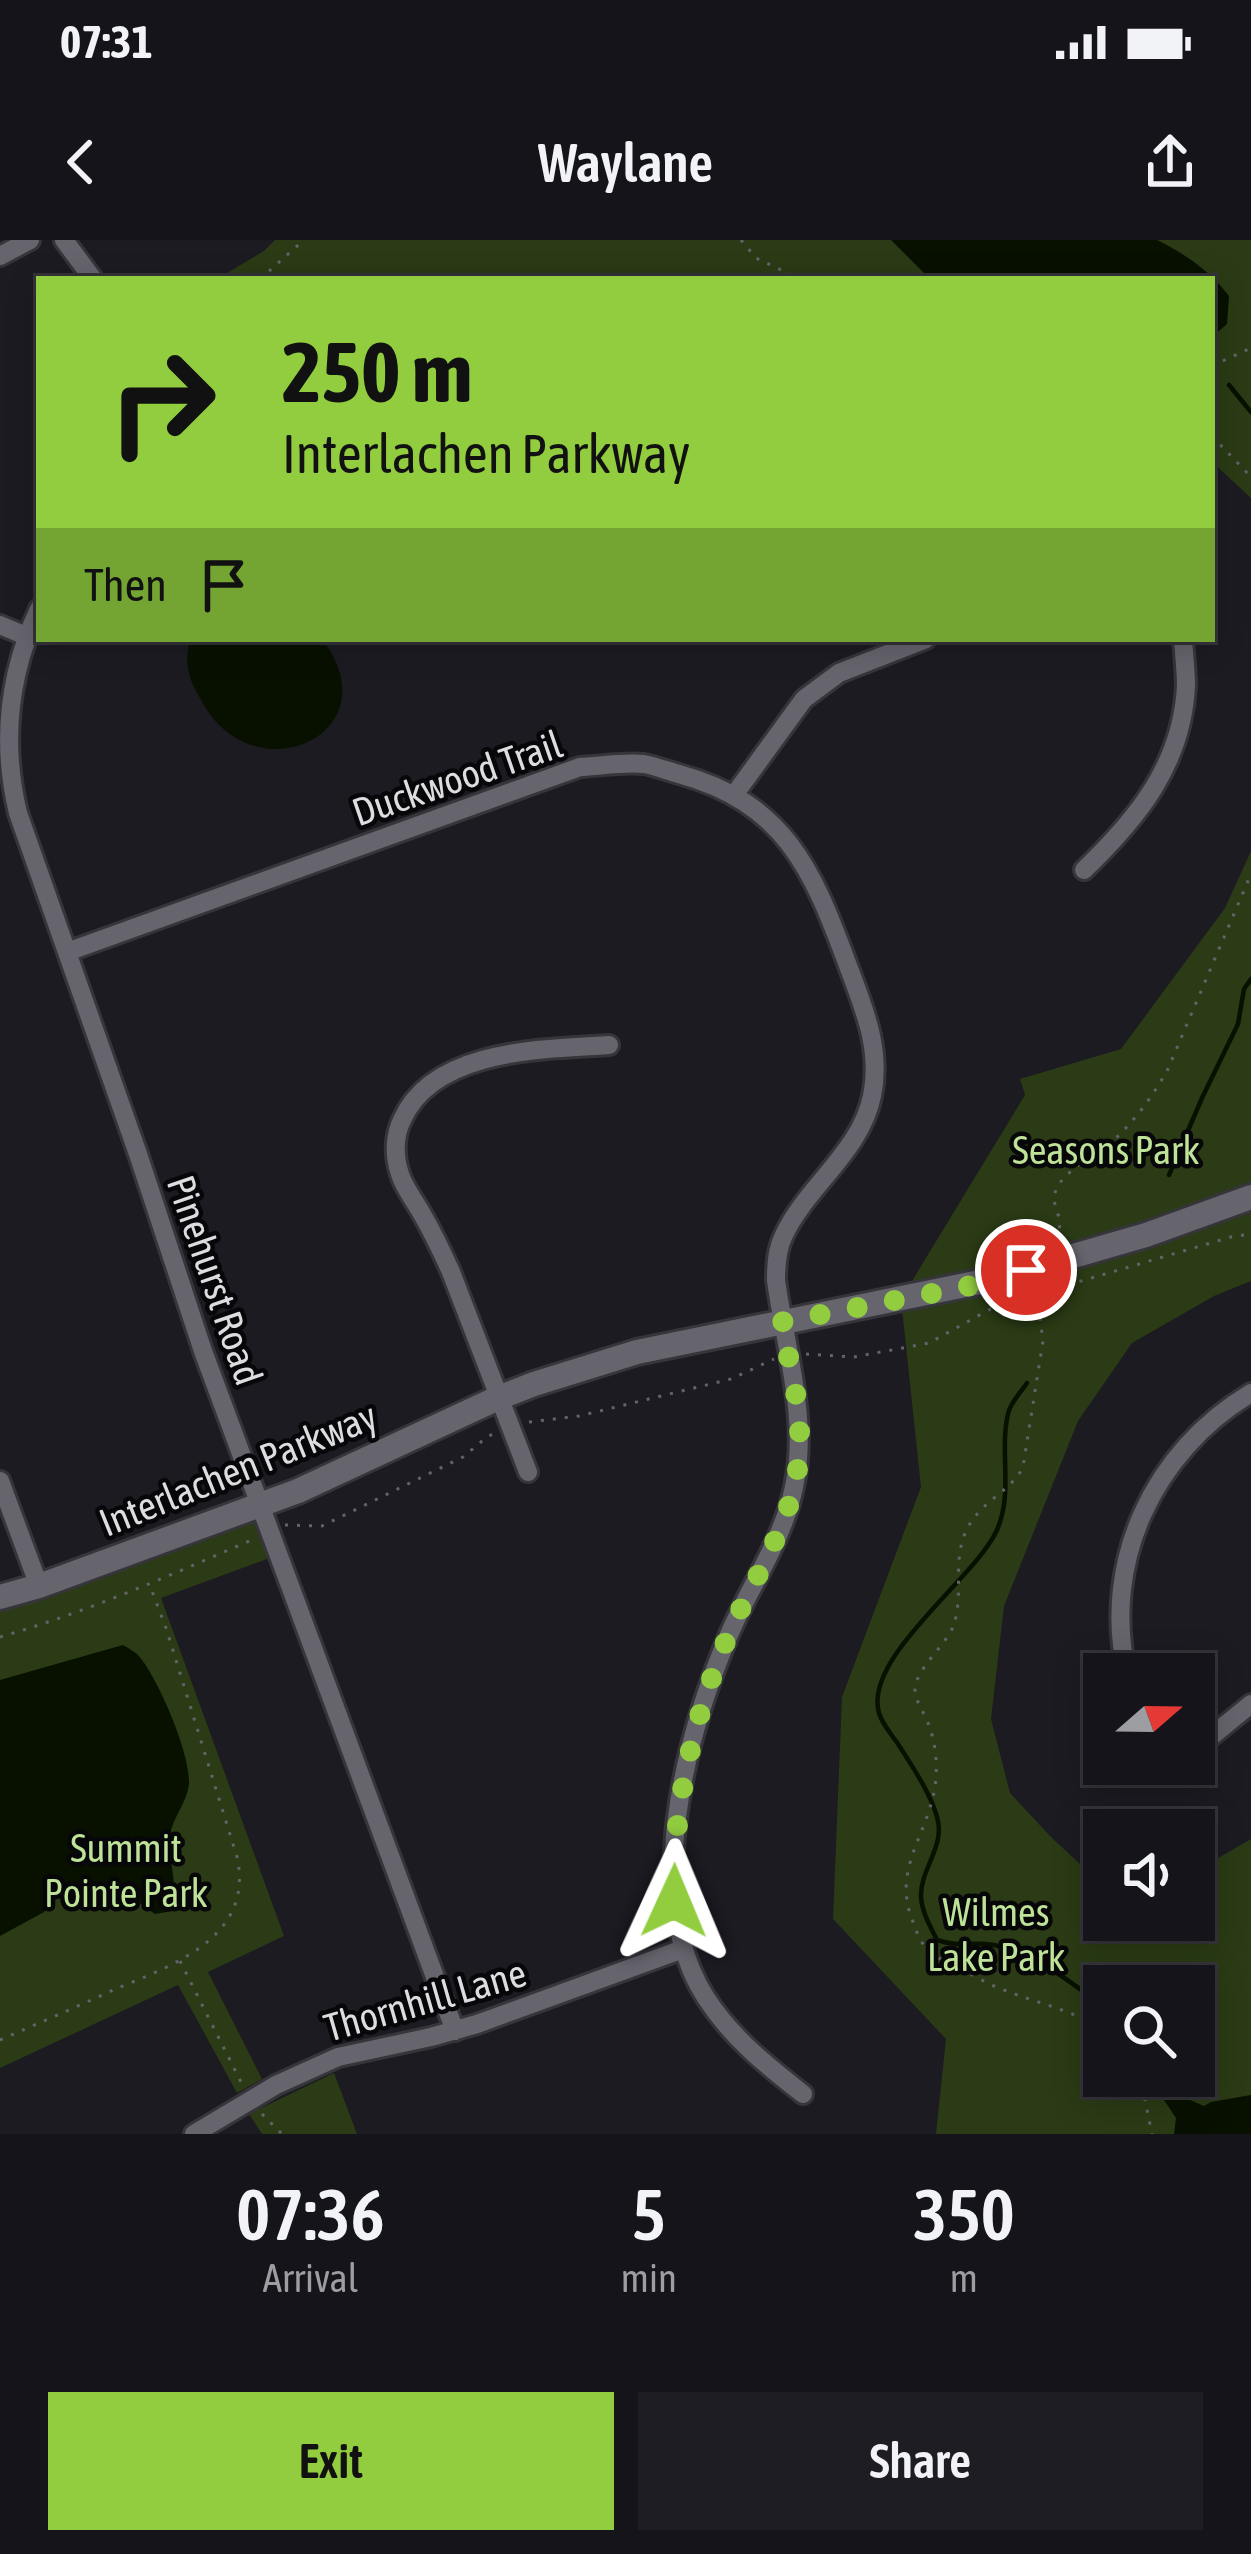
<!DOCTYPE html>
<style>
:root{--surface:#15141a;--page:#1e1d23;--text:#f1f3f6;--muted:#9d9ea2;--line:#343339;--accent:#92cd3f}
body{margin:0;font-family:"Asap Condensed",sans-serif;background:var(--page);color:var(--text);height:100vh;display:flex;flex-direction:column;font-size:45px;white-space:nowrap}
*{box-sizing:border-box;margin:0}
p{font-size:39px;color:var(--muted)}
.icon{flex:none;width:66px;height:66px;fill:none;stroke:currentColor;stroke-width:2;stroke-linecap:round;stroke-linejoin:round}
.map{position:relative;height:1894px;overflow:hidden}
.side{display:flex;flex-direction:column;background:var(--surface);flex:1}
.side>*{flex:none}
.hud{position:absolute;left:36px;top:36px;width:1179px;height:366px;border-radius:0px;box-shadow:0 6px 30px #0003,0 0 0 3px var(--line);background:#92cd3f;color:#111;overflow:hidden}
.needle{width:78px;rotate:70deg}
.fabs{position:absolute;left:1083px;top:1413px;display:grid;gap:24px}
.fabs a{display:grid;place-items:center;width:132px;height:132px;border-radius:0px;background:var(--surface);box-shadow:0 6px 30px #0003,0 0 0 3px var(--line);font-size:60px}
.pin{position:absolute;display:grid;place-items:center;width:102px;height:102px;color:#fff;margin:-51px;border:6px solid #fff;border-radius:50%;box-shadow:0 3px 12px #0007}
.me{position:absolute;width:132px;margin:-66px;rotate:1deg;stroke-linejoin:round;filter:drop-shadow(0 0 9px #0008)}
.turn{display:flex;align-items:center;gap:42px;height:252px;padding:0 48px;font-size:54px}
.turn .icon{width:156px;height:156px;stroke-width:2.5}
.turn b{display:block;font-size:84px;line-height:102px}
.then{display:flex;align-items:center;height:114px;padding:0 48px;background:#0003;gap:24px;font-size:45px}
.eta{display:flex;justify-content:space-evenly;align-items:center;height:204px;text-align:center}
.eta b{font-size:72px;font-weight:600;line-height:84px}
.button{display:flex;gap:24px;margin-top:auto;padding:24px 48px}
.button a{flex:1;height:138px;border-radius:0px;background:var(--accent);color:#111;font-size:48px;font-weight:600;line-height:138px;text-align:center}
.button a+a{background:var(--page);color:var(--text)}
.status{display:flex;justify-content:space-between;align-items:center;height:84px;padding:0 60px;background:var(--surface);direction:ltr}
.status svg{height:33px;fill:currentColor}
header{display:flex;justify-content:space-between;align-items:center;height:156px;padding:0 48px;background:var(--surface);font-size:54px;font-weight:600}
.map>svg:first-child{display:block}
</style>
<div class="status"><b>07:31</b><svg viewBox="0 0 49 12"><path d="M0 12V9h3v3zM5 12V6h3v6zM10 12V3h3v9zM15 12V0h3v12zM26 1h20v11H26zM47 4h2v5h-2z"/></svg></div>
<header><svg class="icon" aria-label="back" viewBox="0 0 24 24"><path d="M15 5l-7 7 7 7"/></svg>Waylane<svg class="icon" aria-label="share" viewBox="0 0 24 24"><path d="M12 15V3M7 8l5-5 5 5M5 13v7h14v-7"/></svg></header>
<div class="map">
<svg width="1251" height="1894" viewBox="0 0 1251 1894">
<rect width="100%" height="100%" fill="#1c1b22"/>
<path fill="#2a3b15" fill-rule="evenodd" d="M275,0H1251V258L1212,222V39H217L264,11Z
M1251,611V1041L1214,1056L1132,1103L1078,1181L1004,1366L991,1479L1010,1553L1051,1597L1096,1639L1104,1640V1680H1194V1632L1251,1599V1894H936L946,1799L833,1679L842,1457L921,1247L901,1059L1025,855L1020,839L1121,809L1225,668ZM1104,1746H1194V1836H1104Z
M259,1265L278,1315L161,1358L284,1696L208,1732L262,1839L237,1853L178,1745L0,1828V1357Z
M334,1833L357,1894H262L249,1874Z"/>
<path fill="#081100" d="M891,0H1157C1184,13 1211,32 1229,56L1227,84L1212,97V39H930Z
M190,399H322C395,494 252,558 201,460C188,438 184,425 190,399Z
M123,1405C128,1408 134,1411 138,1415C158,1437 191,1515 189,1544C187,1563 172,1578 170,1596C168,1621 179,1648 172,1671L155,1674L133,1658L111,1662L91,1648L60,1654L44,1672L0,1696V1440Z
M1167,1850L1204,1866L1211,1862L1251,1855V1894H1174L1176,1878L1162,1857Z"/>
<g fill="none" stroke-linecap="round" stroke-linejoin="round">
<path stroke="#081100" stroke-width="4.5" d="M1229,145L1251,172
M1169,935L1202,858L1238,784L1244,749L1251,739
M1027,1143C1021,1152 1010,1163 1008,1174C999,1212 1014,1254 996,1292C973,1340 863,1418 879,1473C882,1484 892,1495 898,1504C912,1526 930,1552 937,1577C946,1606 920,1629 921,1657C922,1672 930,1686 937,1700C961,1708 972,1701 994,1705C1035,1713 1072,1743 1104,1767
M1153,1836L1167,1850"/>
<g stroke="#35353a" stroke-width="24">
<path id="minor" d="M64,0L93,39
M0,16L30,0
M39,369C8,435 1,502 18,573L138,914L203,1111L455,1791
M0,385L26,396
M734,555L804,459L839,433L926,399
M1084,630C1138,578 1182,524 1186,446C1186,431 1184,414 1183,399
M67,712L580,527C600,526 624,522 644,524C655,526 668,531 679,534C784,563 812,628 847,723C863,766 882,809 872,856C861,911 807,946 784,995C777,1009 776,1024 776,1040C785,1108 809,1178 794,1247C783,1301 749,1347 728,1397C685,1499 642,1658 706,1758C732,1798 766,1825 803,1854
M528,1232L451,1032C442,1012 433,993 422,974C415,961 404,948 400,934C394,917 394,896 402,880C433,809 543,809 609,805
M0,1241L39,1346
M1127,1434C1101,1322 1154,1211 1251,1153
M1194,1498L1213,1495L1251,1464
M194,1894L276,1845L338,1817L431,1797L477,1784L683,1709"/>
</g>
<g stroke="#35353a" stroke-width="30">
<path id="tertiary" d="M0,1357L39,1346L298,1251L498,1158L534,1144L637,1112L990,1040L1146,995L1251,957"/>
</g>
<path stroke="#646369" stroke-width="3" stroke-dasharray="3 9" stroke-linecap="butt" d="M741,0L756,18L800,39
M260,39L304,0
M1212,126L1251,108
M1212,196L1251,237
M986,1018L990,1011L1057,995C1066,977 1049,967 1056,950C1064,929 1105,910 1121,893C1140,874 1154,853 1167,831L1251,634
M1037,1054L1043,1101L1023,1227C1010,1254 977,1261 964,1296C953,1326 964,1357 953,1387C945,1406 916,1429 915,1449C915,1461 924,1472 928,1483C935,1500 937,1519 936,1537C933,1589 891,1626 912,1679C916,1690 920,1703 929,1711C937,1719 951,1724 961,1729C972,1734 982,1741 994,1746C1031,1762 1069,1768 1104,1790
M806,1114L854,1117L929,1103L996,1066L1231,997L1251,994
M529,1182L579,1176L731,1139L774,1119
M285,1285L322,1286L463,1217L488,1196L497,1193
M0,1397C87,1372 171,1335 254,1299
M180,1721L243,1846
M0,1800C37,1784 74,1768 111,1751C170,1726 255,1699 237,1617L166,1388L150,1346
M1135,1836L1145,1860L1152,1894
M262,1874L282,1894"/>
<use href="#minor" stroke="#66656e" stroke-width="18"/>
<use href="#tertiary" stroke="#66656e" stroke-width="24"/>
</g>
<g fill="none" stroke-linecap="round" stroke-linejoin="round">
<path stroke="#92cd3f" stroke-width="21" stroke-dasharray="0 37.8" d="M674,1661C672,1571 693,1477 729,1394C755,1335 793,1283 799,1217C803,1172 790,1125 781,1082L965,1047L1026,1030"/>
</g>
<g text-anchor="middle" dominant-baseline="central" stroke-width="9" stroke-linejoin="round" paint-order="stroke">
<g font-size="39" fill="#dddce1" stroke="#070609">
<text transform="translate(457 538) rotate(-19)">Duckwood Trail</text>
<text transform="translate(215 1040) rotate(71)">Pinehurst Road</text>
<text transform="translate(238 1229) rotate(-22)">Interlachen Parkway</text>
<text transform="translate(425 1760) rotate(-16)">Thornhill Lane</text>
</g>
<g font-size="39" fill="#bee298" stroke="#070609">
<text x="1106" y="910">Seasons Park</text>
<text x="126" y="1608">Summit<tspan x="126" dy="45">Pointe Park</tspan></text>
<text x="996" y="1672">Wilmes<tspan x="996" dy="45">Lake Park</tspan></text>
</g>
</g>
</svg>
<div class="fabs">
<a><svg class="needle" viewBox="-14 -14 28 28"><path d="M0-13l5 13h-10z" fill="#e53935"/><path d="M0 13l5-13h-10z" fill="#9d9ea2"/></svg></a>
<a><svg class="icon" aria-label="sound" viewBox="0 0 24 24"><path d="M4 9h4l5-4v14l-5-4H4zM17 9q2 3 0 6"/></svg></a>
<a><svg class="icon" aria-label="search" viewBox="0 0 24 24"><circle cx="10" cy="10" r="6"/><path d="M15 15l6 6"/></svg></a>
</div>
<div class="pin" style="left:1026px;top:1030px;background:#d93025"><svg class="icon" aria-label="arrive" viewBox="0 0 24 24"><path d="M6 21V4h12l-3 4 3 4H6"/></svg></div>
<svg class="me" style="left:674px;top:1661px" viewBox="-20 -20 40 40"><path d="M0-17L14 15 0 8-14 15z" fill="#92cd3f" stroke="#fff" stroke-width="4"/></svg>
<div class="hud">
<div class="turn"><svg class="icon" aria-label="right" viewBox="0 0 24 24"><path d="M7 20v-9h11M14 6l5 5-5 5"/></svg><div><b>250 m</b>Interlachen Parkway</div></div>
<div class="then">Then<svg class="icon" aria-label="arrive" viewBox="0 0 24 24"><path d="M6 21V4h12l-3 4 3 4H6"/></svg></div>
</div>
</div>
<section class="side">
<div class="eta">
<div><b>07:36</b><p>Arrival</p></div>
<div><b>5</b><p>min</p></div>
<div><b>350</b><p>m</p></div>
</div>
<div class="button"><a>Exit</a><a>Share</a></div>
</section>
